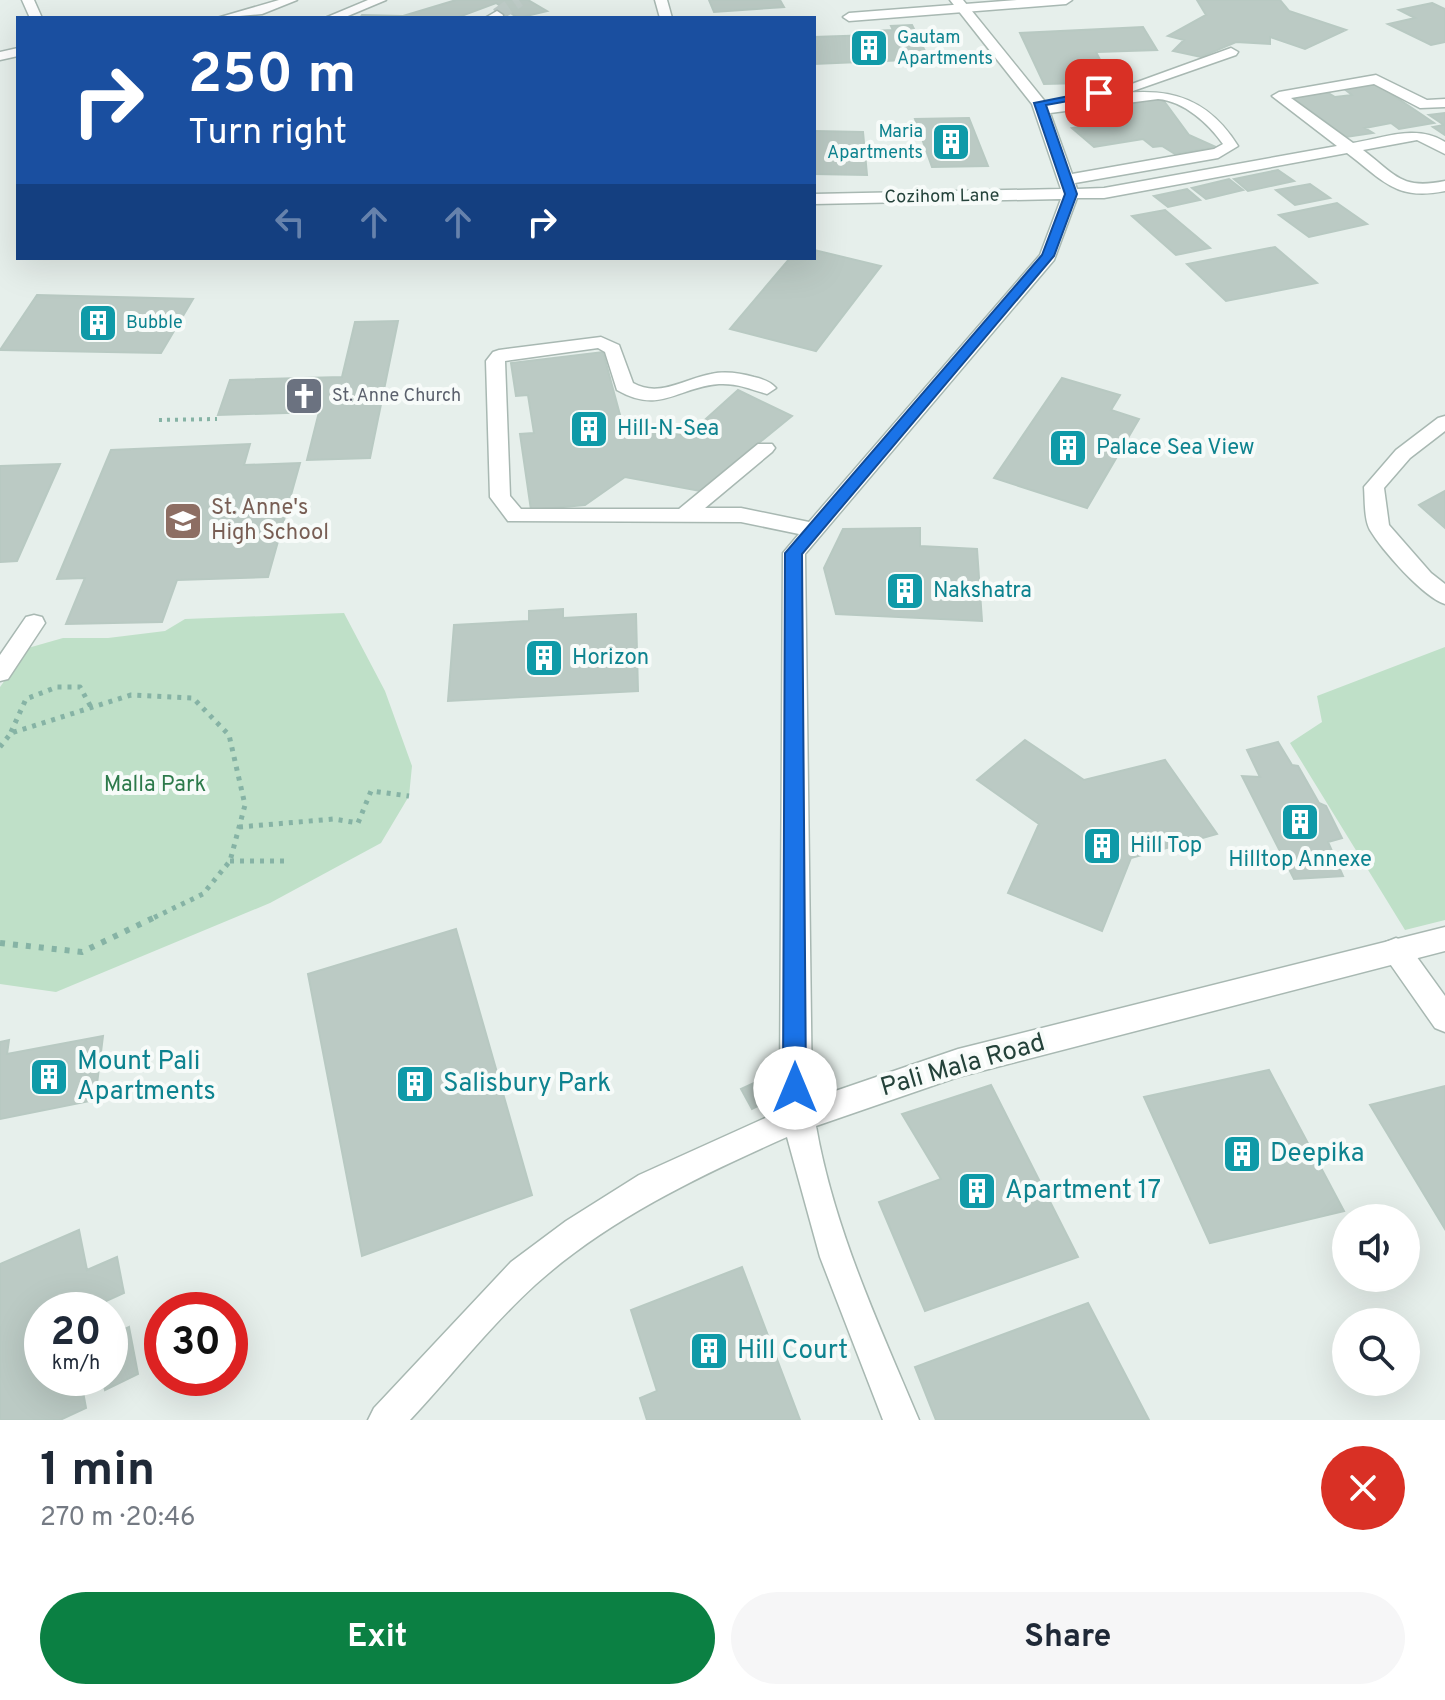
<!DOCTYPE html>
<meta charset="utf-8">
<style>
:root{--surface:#fff;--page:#f6f6f7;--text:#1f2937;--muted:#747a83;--accent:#0b8043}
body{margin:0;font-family:Overpass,sans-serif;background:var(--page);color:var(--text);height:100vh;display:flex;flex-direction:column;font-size:30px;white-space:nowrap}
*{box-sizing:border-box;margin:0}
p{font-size:26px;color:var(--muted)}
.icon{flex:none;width:44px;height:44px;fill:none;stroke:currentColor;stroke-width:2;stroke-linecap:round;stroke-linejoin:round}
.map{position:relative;height:1420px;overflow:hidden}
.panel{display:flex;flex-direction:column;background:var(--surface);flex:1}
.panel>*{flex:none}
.top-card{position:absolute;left:16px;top:16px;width:800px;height:244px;border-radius:0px;box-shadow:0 8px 32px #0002;background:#1a4fa0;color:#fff;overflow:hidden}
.controls{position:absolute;left:1332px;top:1204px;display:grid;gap:16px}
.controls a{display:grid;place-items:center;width:88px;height:88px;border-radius:50%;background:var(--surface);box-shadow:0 8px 32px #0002;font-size:40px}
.speed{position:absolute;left:24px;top:1292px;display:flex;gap:16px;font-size:40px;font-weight:700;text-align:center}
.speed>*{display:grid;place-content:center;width:104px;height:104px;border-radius:50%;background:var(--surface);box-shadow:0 8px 32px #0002;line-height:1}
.speed small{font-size:20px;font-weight:400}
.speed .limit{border:12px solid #d22;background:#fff;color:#111}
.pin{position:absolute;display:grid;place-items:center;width:68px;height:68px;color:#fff;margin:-34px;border-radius:16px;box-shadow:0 4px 12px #0006}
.me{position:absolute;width:88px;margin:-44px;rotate:0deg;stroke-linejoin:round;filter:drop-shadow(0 0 6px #0008)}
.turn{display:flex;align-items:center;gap:28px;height:168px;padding:0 40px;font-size:36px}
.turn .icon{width:104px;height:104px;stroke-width:2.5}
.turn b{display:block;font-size:56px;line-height:68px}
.lanes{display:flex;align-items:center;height:76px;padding:0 40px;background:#0003;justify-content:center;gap:40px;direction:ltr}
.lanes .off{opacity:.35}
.round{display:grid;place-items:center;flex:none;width:84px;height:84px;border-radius:42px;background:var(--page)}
.summary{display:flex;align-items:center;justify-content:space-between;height:136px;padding:0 40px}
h1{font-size:48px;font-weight:700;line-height:60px}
.action{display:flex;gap:16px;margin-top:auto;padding:16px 40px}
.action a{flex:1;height:92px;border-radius:48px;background:var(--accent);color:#fff;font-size:32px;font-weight:700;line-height:92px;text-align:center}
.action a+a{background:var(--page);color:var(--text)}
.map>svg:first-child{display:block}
</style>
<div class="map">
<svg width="1445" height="1420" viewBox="0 0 1445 1420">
<rect width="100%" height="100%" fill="#e6efeb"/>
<path fill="#bfe0c8" d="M344,613L385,691L412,766L409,796L381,843L270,903L56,992L0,984V687L28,648L63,638H108L165,631L185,619Z
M1445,647V920L1405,930L1290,743L1322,722L1317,696Z"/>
<path fill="#bbcac4" stroke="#b8c9c2" stroke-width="2" d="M456,0H528L547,11L518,18L496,3L456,18H360L362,15L403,16Z
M709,0H780L784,7L714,12Z
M1197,0H1280L1289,11L1346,30L1305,49L1270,37V44L1236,42L1201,57L1173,51L1184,40L1168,36L1206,15Z
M1432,3L1445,9V42L1431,45L1388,24L1415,18L1399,10Z
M912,25L929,59L814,64V37L873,35L872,31L893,30L891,26Z
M1143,27L1157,50L1096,52L1109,77H1078L1081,83L1044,84L1020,33Z
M1375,83L1434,123L1399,129L1391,123L1365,128L1373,133L1346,137L1290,96L1325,91L1335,97L1352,95L1343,88Z
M1161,97L1189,135L1216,147L1175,154L1162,146L1153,147L1143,139L1094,147L1072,128L1118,120L1112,111H1117L1113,104L1137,103L1134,98Z
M1445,113V135L1433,127L1444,125L1429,115Z
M969,118L988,166L932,167L915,119Z
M814,131L863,132L867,175L814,174Z
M1278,170L1294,181L1248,191L1234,179Z
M1229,179L1243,190L1206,199L1192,188Z
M1310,184L1330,198L1295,205L1276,190Z
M1187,189L1200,200L1168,207L1154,196Z
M1337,203L1367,224L1309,237L1279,215Z
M1165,210L1210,248L1176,255L1132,216Z
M1275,247L1317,283L1226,301L1187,264Z
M814,250L881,266L816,351L730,329L790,258H814Z
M37,295L193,299L161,353L0,350Z
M398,321L370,458L307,460L319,412L218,415L230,380L342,377L355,322Z
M603,352L623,426L687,436L738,390L792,416L700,491L625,477L585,505L531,510L520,434L534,433L528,395L516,396L511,363Z
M1062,378L1120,395L1111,410L1139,419L1087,508L994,478Z
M250,444L244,465L300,463L268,577L177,580L162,622L66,624L85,578L57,579L111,450Z
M60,464L17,561L0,562V466Z
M1445,491V528L1419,505Z
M920,528V546L977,549L982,621L836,614L824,568L843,529Z
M563,609V618L636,614L638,691L448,701L454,625L529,621V611Z
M1025,740L1084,780L1165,760L1217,834L1131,858L1102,931L1008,893L1039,824L977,780Z
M1278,742L1292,765L1298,766L1319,803L1326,806L1342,838L1328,842L1343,876L1294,879L1242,776L1260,777L1247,750Z
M456,929L532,1195L362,1256L308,974Z
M103,1036L95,1100L0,1119V1042L9,1040L7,1054Z
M1269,1070L1344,1211L1210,1243L1144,1097Z
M756,1082L766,1102L752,1109L741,1089Z
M991,1085L1078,1257L925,1311L879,1202L941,1179L902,1114Z
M1445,1086V1229L1370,1105Z
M79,1230L87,1270L117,1257L124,1293L95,1306L96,1310H42V1378H88L81,1381L86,1408L60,1420H0V1264Z
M742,1267L800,1420H647L640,1398L657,1391L631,1310Z
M1088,1303L1149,1420H936L915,1367Z
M129,1327L138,1374L105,1390L102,1378H110V1336Z"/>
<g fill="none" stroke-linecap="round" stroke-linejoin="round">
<path stroke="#bfccc8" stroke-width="14" stroke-dasharray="14 7" stroke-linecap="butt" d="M497,15L519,0"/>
<g stroke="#a8b8b2" stroke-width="3">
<path id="lane" d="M1017,0H1072L1066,4L849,21L843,17L849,13Z
M1445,416V431L1410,458L1384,488L1389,525L1431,573L1445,584V604C1423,597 1382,550 1370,530C1364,519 1365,500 1364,487L1396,450L1438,418Z
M1396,938L1406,942L1445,996V1032L1435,1028L1386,958L1382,950L1386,942Z"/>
</g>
<g stroke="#a8b8b2" stroke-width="3">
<path id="street" d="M22,0H34L42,18H30Z
M279,0H297L262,14L217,18Z
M368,0H386L343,18H325Z
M655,0H667L672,18H660Z
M950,0H963L1047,104C1123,95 1189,68 1238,146L1218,158L1075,183L1077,189L1104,188L1337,146L1272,96L1279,92L1376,75L1427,100L1445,99V107L1420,108L1374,84L1291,98L1353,143C1384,138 1417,124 1445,142V154L1417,140L1363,150C1396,175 1401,190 1445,181V191C1396,201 1384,181 1347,153L1104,198H1077L1054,260L805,554L812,1099L958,1049L1445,927V951L958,1077L816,1126C834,1229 879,1325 919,1420H883L820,1257L787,1137C699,1176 607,1220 535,1285C490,1326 451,1376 410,1420H368L374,1408L511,1262L566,1221L639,1175L783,1110L780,1088L783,553L799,534L741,522L508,521L490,497L486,361L493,352L499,350L601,337L619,345L633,383C659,398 684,379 711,374C725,371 740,373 754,377C763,379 771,382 776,388L767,394C750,389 737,383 719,384C678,387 660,415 617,390L605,352L598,348L505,361L510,496L521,509H679L758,444H772L775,448L772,452L705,508H741L809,522L1040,255L1061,199L814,204V194L1061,189L1032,104ZM1158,99C1184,101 1209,124 1223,144L1214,149L1072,174L1050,113Z
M497,11L503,15L502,18H485Z
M18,48V56L0,60V52Z
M1231,48L1238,52L1236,55L1130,92L1118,89Z
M34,615L42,617L45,623L8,679L0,681V655L26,617Z"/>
</g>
<path stroke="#86b3a5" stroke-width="4" stroke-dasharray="3 5" stroke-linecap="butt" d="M159,420L217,419"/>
<path stroke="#86b3a5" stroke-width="5" stroke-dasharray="4 6" stroke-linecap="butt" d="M11,732L26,699L57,687H80L91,707
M0,747L11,733L131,695L193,698L229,735L245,805L230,861L203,894L149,920
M239,827L334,819L358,823L371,791L409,796
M230,861H285"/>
<path stroke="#86b3a5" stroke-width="6" stroke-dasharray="5 8" stroke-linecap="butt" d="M0,943L82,952L153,918"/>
<use href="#lane" fill="#fff" fill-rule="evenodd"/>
<use href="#street" fill="#fff" fill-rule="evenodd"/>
</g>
<path fill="#1a73e8" stroke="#114b97" stroke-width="2" d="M1099,90L1102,91V95L1046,105L1077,194L1054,256L802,554L806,1088L803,1095L795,1098L787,1095L783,1088L785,553L1042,255L1065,194L1034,103Z"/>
<defs>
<g id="building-square" transform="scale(2)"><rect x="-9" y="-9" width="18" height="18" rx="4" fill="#0f9aa8" stroke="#f7fbf9"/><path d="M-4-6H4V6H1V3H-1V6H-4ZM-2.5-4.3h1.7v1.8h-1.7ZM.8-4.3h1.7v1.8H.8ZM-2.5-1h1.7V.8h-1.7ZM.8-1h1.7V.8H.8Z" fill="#fff"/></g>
<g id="church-square" transform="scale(2)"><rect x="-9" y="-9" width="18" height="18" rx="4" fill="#6b7280" stroke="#f7fbf9"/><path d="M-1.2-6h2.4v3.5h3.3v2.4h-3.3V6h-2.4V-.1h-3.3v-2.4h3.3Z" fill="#fff"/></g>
<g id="school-square" transform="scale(2)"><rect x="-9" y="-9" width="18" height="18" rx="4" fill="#8d6e63" stroke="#f7fbf9"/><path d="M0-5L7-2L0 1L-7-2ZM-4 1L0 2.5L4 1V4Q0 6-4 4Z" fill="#fff"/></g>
</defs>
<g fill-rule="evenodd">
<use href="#building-square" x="869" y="48"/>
<use href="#building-square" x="951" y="142"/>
<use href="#building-square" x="98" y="323"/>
<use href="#church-square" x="304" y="396"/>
<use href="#building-square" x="589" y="429"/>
<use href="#building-square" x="1068" y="448"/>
<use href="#school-square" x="183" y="521"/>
<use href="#building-square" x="905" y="591"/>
<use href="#building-square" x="544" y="658"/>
<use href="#building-square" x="1300" y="822"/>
<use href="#building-square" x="1102" y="846"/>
<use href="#building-square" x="49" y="1077"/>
<use href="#building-square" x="415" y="1084"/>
<use href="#building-square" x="1242" y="1154"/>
<use href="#building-square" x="977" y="1191"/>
<use href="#building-square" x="709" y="1351"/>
</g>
<g text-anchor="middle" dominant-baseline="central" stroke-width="8" stroke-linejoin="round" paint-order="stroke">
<g font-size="18" fill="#0d838f" stroke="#f7fbf9" text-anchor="start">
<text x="897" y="38">Gautam<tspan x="897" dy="21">Apartments</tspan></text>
<text x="923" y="132" text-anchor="end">Maria<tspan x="923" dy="21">Apartments</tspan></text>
<text x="126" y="323">Bubble</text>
</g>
<g font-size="18" fill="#24423a" stroke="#f7fbf9">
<text transform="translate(942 197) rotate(-1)">Cozihom Lane</text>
</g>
<g font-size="18" fill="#5b616d" stroke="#f7fbf9" text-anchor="start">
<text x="332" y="396">St. Anne Church</text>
</g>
<g font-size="22" fill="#0d838f" stroke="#f7fbf9" text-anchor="start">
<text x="617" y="429">Hill-N-Sea</text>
<text x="1096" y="448">Palace Sea View</text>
<text x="933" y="591">Nakshatra</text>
<text x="572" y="658">Horizon</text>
<text x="1130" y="846">Hill Top</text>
<text x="1300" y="860" text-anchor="middle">Hilltop Annexe</text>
</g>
<g font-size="22" fill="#785e54" stroke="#f7fbf9" text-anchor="start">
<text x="211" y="508">St. Anne's<tspan x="211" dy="25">High School</tspan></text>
</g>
<g font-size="22" fill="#2d7a4b" stroke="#f7fbf9">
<text x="155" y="785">Malla Park</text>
</g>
<g font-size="26" fill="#0d838f" stroke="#f7fbf9" text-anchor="start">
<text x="77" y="1062">Mount Pali<tspan x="77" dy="30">Apartments</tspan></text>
<text x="443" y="1084">Salisbury Park</text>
<text x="1270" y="1154">Deepika</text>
<text x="1005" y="1191">Apartment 17</text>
<text x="737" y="1351">Hill Court</text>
</g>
<g font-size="26" fill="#24423a" stroke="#f7fbf9">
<text transform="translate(963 1066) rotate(-16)">Pali Mala Road</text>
</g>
</g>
</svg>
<div class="controls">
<a><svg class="icon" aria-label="sound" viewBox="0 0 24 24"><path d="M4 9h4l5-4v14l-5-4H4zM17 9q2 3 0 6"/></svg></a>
<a><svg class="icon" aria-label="search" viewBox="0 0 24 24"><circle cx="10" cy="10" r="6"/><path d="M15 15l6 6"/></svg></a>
</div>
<div class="speed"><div>20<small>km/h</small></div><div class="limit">30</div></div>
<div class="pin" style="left:1099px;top:93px;background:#d93025"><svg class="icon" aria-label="arrive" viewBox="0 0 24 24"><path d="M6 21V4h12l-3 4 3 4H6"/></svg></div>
<svg class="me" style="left:795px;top:1088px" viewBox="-20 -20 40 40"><circle r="19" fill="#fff"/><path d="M0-13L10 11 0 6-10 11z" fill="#1a73e8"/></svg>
<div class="top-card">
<div class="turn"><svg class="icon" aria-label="right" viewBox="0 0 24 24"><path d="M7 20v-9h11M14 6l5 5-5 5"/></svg><div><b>250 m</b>Turn right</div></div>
<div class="lanes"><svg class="icon off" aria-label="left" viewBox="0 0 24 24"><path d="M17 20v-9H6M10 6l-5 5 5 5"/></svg><svg class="icon off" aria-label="ahead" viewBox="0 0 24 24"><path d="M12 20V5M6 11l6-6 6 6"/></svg><svg class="icon off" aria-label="ahead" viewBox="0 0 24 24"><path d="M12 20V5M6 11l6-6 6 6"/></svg><svg class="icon" aria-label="right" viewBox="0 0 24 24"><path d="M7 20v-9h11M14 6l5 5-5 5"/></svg></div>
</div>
</div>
<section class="panel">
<div class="summary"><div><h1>1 min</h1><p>270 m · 20:46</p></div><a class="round" style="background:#d93025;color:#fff"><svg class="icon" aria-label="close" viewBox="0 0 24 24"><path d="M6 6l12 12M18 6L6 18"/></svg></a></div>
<div class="action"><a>Exit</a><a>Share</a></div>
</section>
